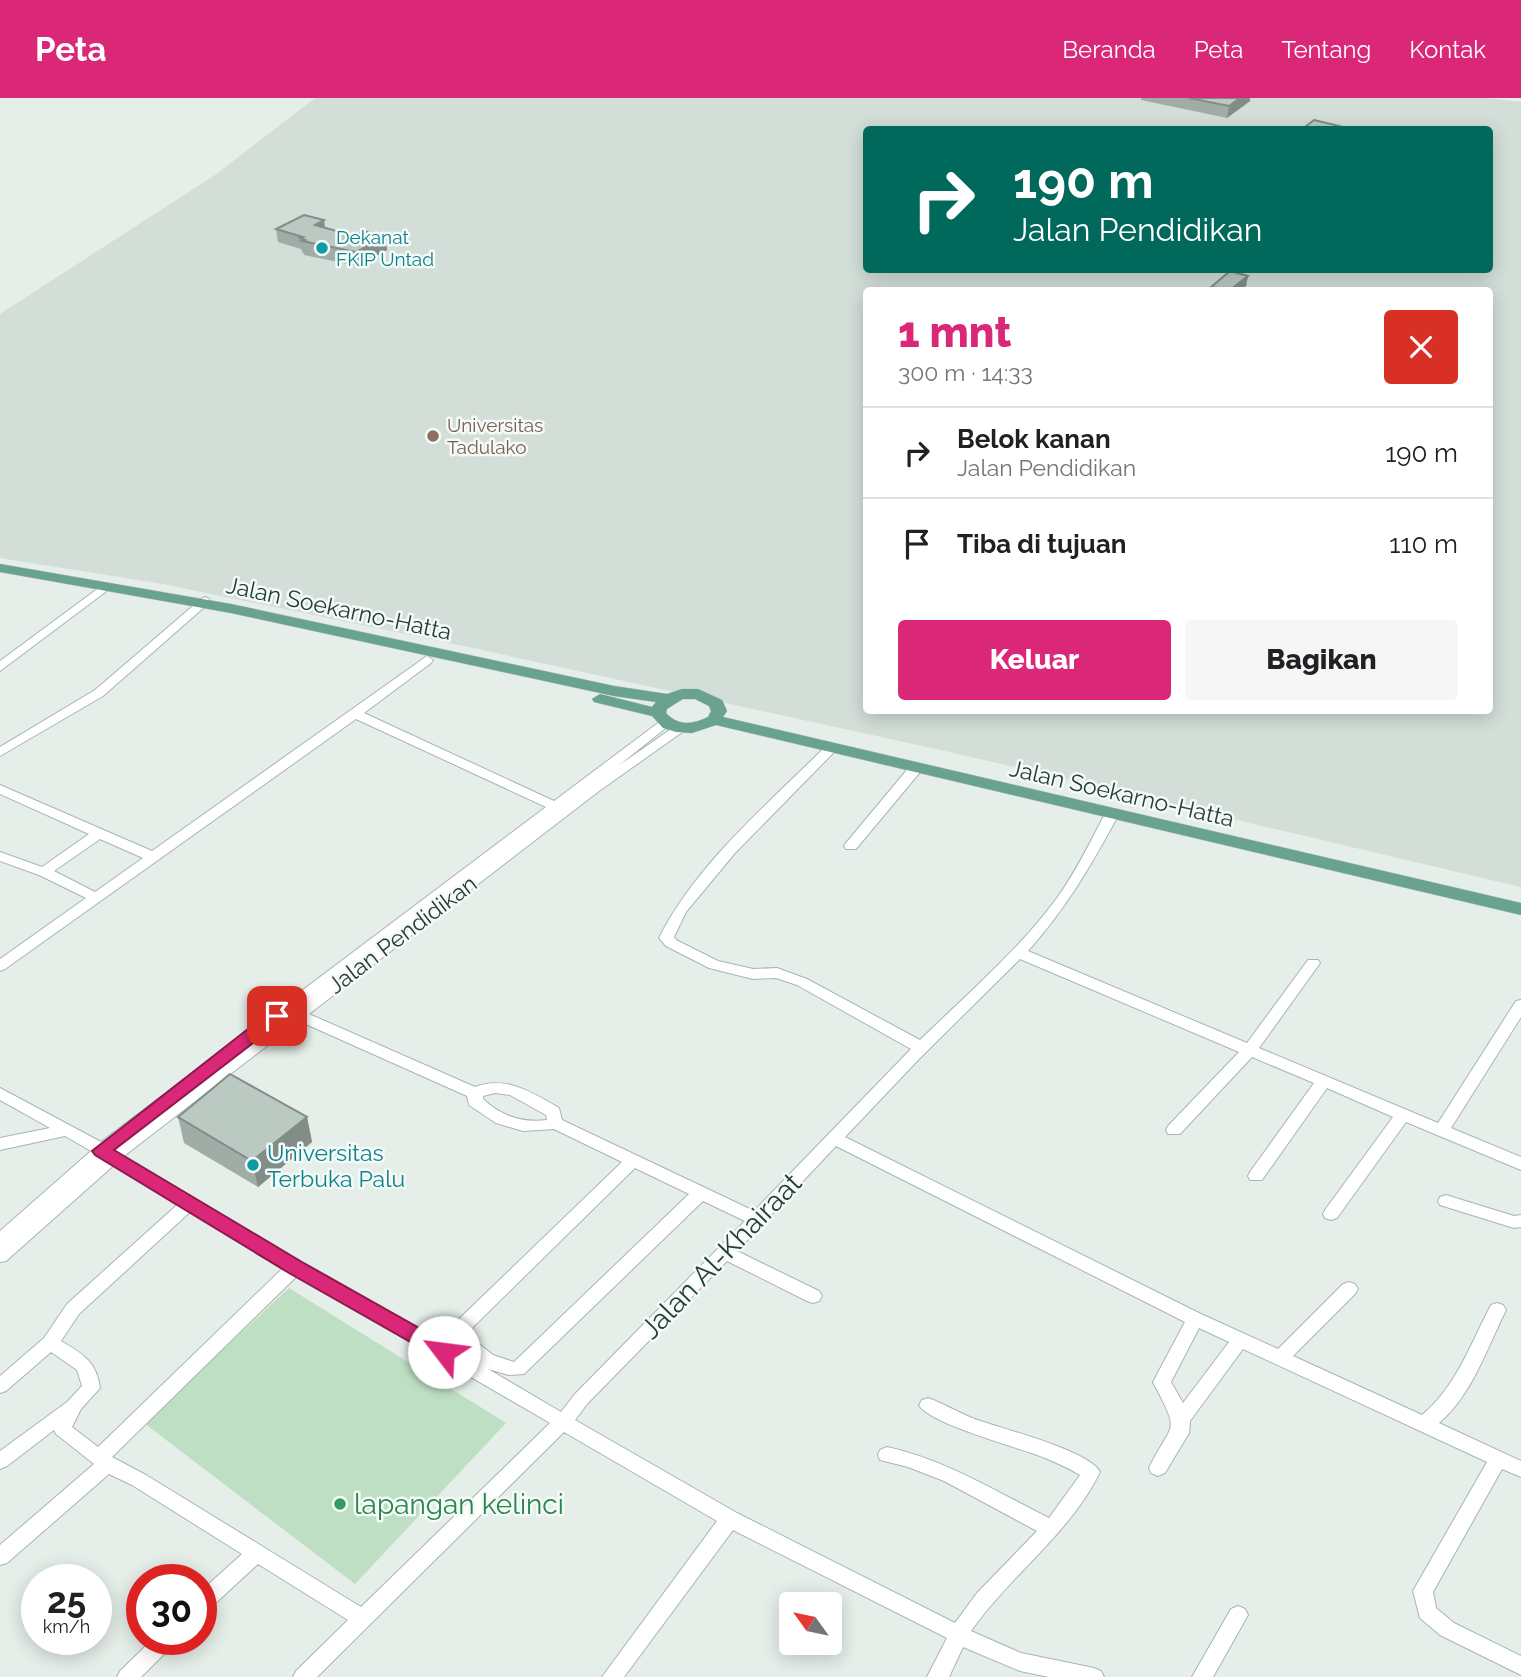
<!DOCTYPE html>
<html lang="id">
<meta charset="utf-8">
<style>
:root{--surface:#fff;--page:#f6f6f6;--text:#202124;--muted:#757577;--line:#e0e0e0;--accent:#db2777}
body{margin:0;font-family:Raleway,sans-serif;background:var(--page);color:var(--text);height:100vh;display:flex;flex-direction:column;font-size:26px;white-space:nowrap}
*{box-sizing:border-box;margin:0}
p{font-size:23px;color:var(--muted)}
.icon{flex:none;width:38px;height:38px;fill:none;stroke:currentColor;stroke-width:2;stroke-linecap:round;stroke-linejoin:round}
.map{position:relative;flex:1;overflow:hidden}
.sheet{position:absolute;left:863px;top:189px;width:630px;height:427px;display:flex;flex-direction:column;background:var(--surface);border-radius:7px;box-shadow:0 4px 18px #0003}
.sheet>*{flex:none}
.banner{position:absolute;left:863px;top:28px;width:630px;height:147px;border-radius:7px;box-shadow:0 4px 18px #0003;background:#00695c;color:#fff;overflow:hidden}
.needle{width:46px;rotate:303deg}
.controls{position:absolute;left:779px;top:1494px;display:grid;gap:14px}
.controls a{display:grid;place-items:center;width:63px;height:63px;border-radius:7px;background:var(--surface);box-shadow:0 4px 18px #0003;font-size:35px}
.speed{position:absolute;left:21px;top:1466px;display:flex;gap:14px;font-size:35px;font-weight:700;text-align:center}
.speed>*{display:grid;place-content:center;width:91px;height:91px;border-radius:50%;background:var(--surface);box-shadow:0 4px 18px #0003;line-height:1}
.speed small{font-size:18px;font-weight:400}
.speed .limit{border:10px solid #d22;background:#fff;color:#111}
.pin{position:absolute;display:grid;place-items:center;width:60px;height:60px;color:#fff;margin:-30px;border-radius:14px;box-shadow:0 4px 10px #0006}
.me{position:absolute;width:77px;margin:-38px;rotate:300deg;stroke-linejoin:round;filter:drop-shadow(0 0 5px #0008)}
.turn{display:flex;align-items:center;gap:24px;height:147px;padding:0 35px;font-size:32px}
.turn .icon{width:91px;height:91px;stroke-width:2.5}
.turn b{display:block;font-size:49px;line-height:60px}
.round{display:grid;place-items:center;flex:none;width:74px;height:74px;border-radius:7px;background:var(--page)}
.summary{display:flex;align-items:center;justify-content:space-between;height:119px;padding:0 35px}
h1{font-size:42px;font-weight:800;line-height:52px;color:var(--accent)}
.cta{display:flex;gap:14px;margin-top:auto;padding:14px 35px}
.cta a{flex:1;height:80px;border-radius:7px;background:var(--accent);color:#fff;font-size:28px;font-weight:800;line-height:80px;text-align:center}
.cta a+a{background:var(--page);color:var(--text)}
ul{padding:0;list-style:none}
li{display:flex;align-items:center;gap:21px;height:91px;padding:0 35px;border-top:2px solid var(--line)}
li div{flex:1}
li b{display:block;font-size:26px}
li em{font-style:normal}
header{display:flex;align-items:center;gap:42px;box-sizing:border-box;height:98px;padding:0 35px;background:var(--accent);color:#fff}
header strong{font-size:33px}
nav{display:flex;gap:38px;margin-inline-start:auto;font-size:24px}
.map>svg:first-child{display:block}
</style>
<header>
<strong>Peta</strong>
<nav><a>Beranda</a><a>Peta</a><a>Tentang</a><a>Kontak</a></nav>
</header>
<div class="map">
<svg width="1521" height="1579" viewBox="0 0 1521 1579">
<rect width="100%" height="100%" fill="#e5eee9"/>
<path fill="#d3ded8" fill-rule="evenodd" d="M315,0H1487L1521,4V789L950,654L473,550L163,486L0,460V216L215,77ZM866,32H1489V172H866ZM866,192H1489V612H866Z"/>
<path fill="#bedfc4" d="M289,1190L506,1325L355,1486L144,1325Z"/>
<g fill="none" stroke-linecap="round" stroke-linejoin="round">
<g stroke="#a7b6b0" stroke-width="2">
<path id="minor" d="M100,489L106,493L104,495L0,573V563Z
M205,499L209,501V505L103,598L0,658V649L95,592L201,501Z
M427,558L433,562L431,565L364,615L554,703L662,622H670L672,625L618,668L677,627L682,626L688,630L599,693L309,916L475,989C506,977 533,995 559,1010L562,1022L754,1113L911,951L797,887L776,880L753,881L709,870L666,848L659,840C697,765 767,707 826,648L831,647L837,651L735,755L686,814L674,839L676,842L718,863L753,871L777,870L807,881L920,942C967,896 1018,853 1057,800C1076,774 1090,744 1105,716L1112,712L1119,716C1090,769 1068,808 1028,853L1247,945L1308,862H1318L1320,865L1318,868L1259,950L1438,1025L1516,903L1521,902V919L1451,1030L1521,1059V1072L1406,1024L1337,1120L1331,1122L1325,1120L1323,1116L1325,1112L1393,1019L1327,990L1262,1082H1250L1248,1078L1250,1074L1314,985L1252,959L1180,1036H1168L1166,1032L1168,1028L1239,954L1020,861L920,960L845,1039L1201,1216L1278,1251L1343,1186L1349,1184L1355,1186L1358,1191L1355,1196L1293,1258L1422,1317C1456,1289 1471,1245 1491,1207L1497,1205L1503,1207L1506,1212C1487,1250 1472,1297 1439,1325L1521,1363V1379L1502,1371L1433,1494L1436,1510L1454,1525L1521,1558V1577L1440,1537L1420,1520L1413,1493L1487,1364L1243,1251L1190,1323L1189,1335L1165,1375L1158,1378L1151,1375L1149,1370C1173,1321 1181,1338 1153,1284L1185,1224L836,1048L737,1153L819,1193L822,1198L819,1203L813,1205L807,1203L727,1163L587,1306L575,1322L737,1415L955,1525L977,1495L1037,1433L944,1383L908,1369L880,1362L878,1357L880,1352L887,1349C946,1362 995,1393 1049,1420L1080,1377C1068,1370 1057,1365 1045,1360C1021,1350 929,1326 919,1307L922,1302L928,1300C943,1305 957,1314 972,1320C998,1330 1089,1352 1100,1374C1069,1437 1011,1476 971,1533L1021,1555L1094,1570L1101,1573L1104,1579H1049L1020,1573L963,1549L949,1579H927L947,1540L733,1432L624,1579H602L717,1423L564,1334L317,1579H293L296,1573L348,1522L258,1466L208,1512L201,1514V1493L242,1456L132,1387L109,1376L7,1465L0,1467V1447L94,1366L56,1336L54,1332L7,1368L0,1371V1353L67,1304L82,1288L77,1272L51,1254L6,1293L0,1295V1278L44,1240L67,1206L177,1107L114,1067L6,1163L0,1164V1133L91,1053L65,1038L0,1052V1040L50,1030L0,1002V990L101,1044L546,709L356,621L5,871L0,873V861L86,800L39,777L0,763V754L42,769L89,736L0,696V687L152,753ZM100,741L143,760L95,794L54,773ZM299,923L467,998L469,1007L496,1025L523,1033L554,1031L622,1064L459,1221L452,1241L475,1263L301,1164L151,1076L124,1058ZM495,995L510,997L546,1017L547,1022C522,1025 501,1018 483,1001V998ZM635,1070L689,1096L514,1264L493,1257L470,1239L473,1229ZM703,1103L745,1123L575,1296L561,1314L488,1271L509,1277L524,1276ZM190,1114L283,1170L98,1349L72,1329L81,1311L100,1290C97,1264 82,1255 61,1243L79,1216ZM297,1178L550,1325L361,1509L146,1377L112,1359ZM1199,1230L1229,1244L1183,1305L1171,1284Z
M916,666L923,670L921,673L856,751H846L844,748L846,745L911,667Z
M1446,1097L1514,1118L1521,1117V1129L1514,1130L1440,1107L1438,1103L1440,1099Z
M1238,1508L1245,1511L1248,1517L1213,1579H1192L1231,1511Z
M152,1542H175L172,1548L141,1579H117L120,1573Z"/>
</g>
<g stroke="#c2cac7" stroke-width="1">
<path id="major" d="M0,466L231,506L614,588L667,596L682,591H698L722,602L727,613L723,619L1521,805V817L716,627L692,635L676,634L663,630L652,618L594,604L592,601L600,596L652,609L656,604L614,598L231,515L0,474ZM683,601H695L709,608L711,613L708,619C692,627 678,628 666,615L667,611Z"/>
</g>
<use href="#minor" fill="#fff" fill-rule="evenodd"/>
<use href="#major" fill="#69a390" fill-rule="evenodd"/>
</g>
<path fill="#a0ada7" d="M1141,0H1250V3L1227,20L1141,2Z
M324,122L325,130L354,138L385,139L387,152L358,168L304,157L301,151L278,144L276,131Z
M1248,178L1246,188L1241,192H1211V189Z
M178,1019H307L312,1044L258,1089L184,1045Z"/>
<path fill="#828d88" d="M1240,0H1250V3L1227,20L1229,8Z
M324,122L325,135L315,127Z
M385,139L387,152L358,168L356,154Z
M1248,178L1246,188L1241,192H1230Z
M307,1019L312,1044L258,1089L252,1063Z"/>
<path fill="#bac9c2" stroke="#828d88" stroke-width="2" d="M1189,0H1240L1229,8Z
M1314,22L1343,29L1339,32H1301Z
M304,117L324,122L315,127L354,138L364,133L385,139L356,154L302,143L305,142L300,140L303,139L276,131Z
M1230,173L1248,178L1230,192L1211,189Z
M230,976L307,1019L252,1063L178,1019Z"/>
<path fill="#db2777" stroke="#8e194d" stroke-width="2" d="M277,912L283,913L286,918L283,922L114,1052L302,1164L451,1248L454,1254L451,1259L444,1262L437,1259L289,1175L95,1057L92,1053L271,913Z"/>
<g fill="#0f9aa8" stroke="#f5faf7" stroke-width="2.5">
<circle cx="322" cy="150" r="7"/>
<circle cx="253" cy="1067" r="7"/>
</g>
<circle fill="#8d6e63" stroke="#f5faf7" stroke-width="2.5" cx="433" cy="338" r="7"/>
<circle fill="#2e9e5b" stroke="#f5faf7" stroke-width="2.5" cx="340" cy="1406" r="7"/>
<g text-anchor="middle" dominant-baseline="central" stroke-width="5" stroke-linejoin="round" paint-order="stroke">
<g font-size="19" fill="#0d838f" stroke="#f5faf7" text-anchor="start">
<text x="336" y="139">Dekanat<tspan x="336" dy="22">FKIP Untad</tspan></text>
</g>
<g font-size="19" fill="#785e54" stroke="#f5faf7" text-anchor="start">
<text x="447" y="327">Universitas<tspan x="447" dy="22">Tadulako</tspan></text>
</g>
<g font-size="23" fill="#244036" stroke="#f5faf7">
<text transform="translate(339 510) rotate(12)">Jalan Soekarno-Hatta</text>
<text transform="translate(1122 695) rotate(13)">Jalan Soekarno-Hatta</text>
<text transform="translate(402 836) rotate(-37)">Jalan Pendidikan</text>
</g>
<g font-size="23" fill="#0d838f" stroke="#f5faf7" text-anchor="start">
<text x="267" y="1054">Universitas<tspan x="267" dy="26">Terbuka Palu</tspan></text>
</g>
<g font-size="28" fill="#244036" stroke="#f5faf7">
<text transform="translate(721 1158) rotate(-46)">Jalan Al-Khairaat</text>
</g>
<g font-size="28" fill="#27864d" stroke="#f5faf7" text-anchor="start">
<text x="354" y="1406">lapangan kelinci</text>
</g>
</g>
</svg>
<div class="controls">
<a><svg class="needle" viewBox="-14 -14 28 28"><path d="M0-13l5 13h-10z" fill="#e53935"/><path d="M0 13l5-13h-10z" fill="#757577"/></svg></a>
</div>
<div class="speed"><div>25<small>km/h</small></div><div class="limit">30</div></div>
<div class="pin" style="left:277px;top:918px;background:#d93025"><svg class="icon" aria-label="arrive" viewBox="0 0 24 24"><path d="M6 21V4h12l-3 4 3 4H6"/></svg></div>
<svg class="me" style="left:444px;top:1254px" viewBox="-20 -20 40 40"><circle r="19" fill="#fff"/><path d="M0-13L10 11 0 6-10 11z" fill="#db2777"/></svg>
<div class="banner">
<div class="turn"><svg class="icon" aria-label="right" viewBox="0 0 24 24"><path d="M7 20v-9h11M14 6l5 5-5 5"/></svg><div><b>190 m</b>Jalan Pendidikan</div></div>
</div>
<section class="sheet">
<div class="summary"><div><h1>1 mnt</h1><p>300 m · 14:33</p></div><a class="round" style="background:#d93025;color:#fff"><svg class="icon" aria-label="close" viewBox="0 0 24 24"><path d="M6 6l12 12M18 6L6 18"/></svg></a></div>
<ul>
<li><svg class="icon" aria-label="right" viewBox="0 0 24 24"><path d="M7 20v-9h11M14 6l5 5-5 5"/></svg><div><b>Belok kanan</b><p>Jalan Pendidikan</p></div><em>190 m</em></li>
<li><svg class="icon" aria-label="arrive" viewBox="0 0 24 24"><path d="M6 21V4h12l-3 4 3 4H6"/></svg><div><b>Tiba di tujuan</b></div><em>110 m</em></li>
</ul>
<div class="cta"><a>Keluar</a><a>Bagikan</a></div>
</section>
</div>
